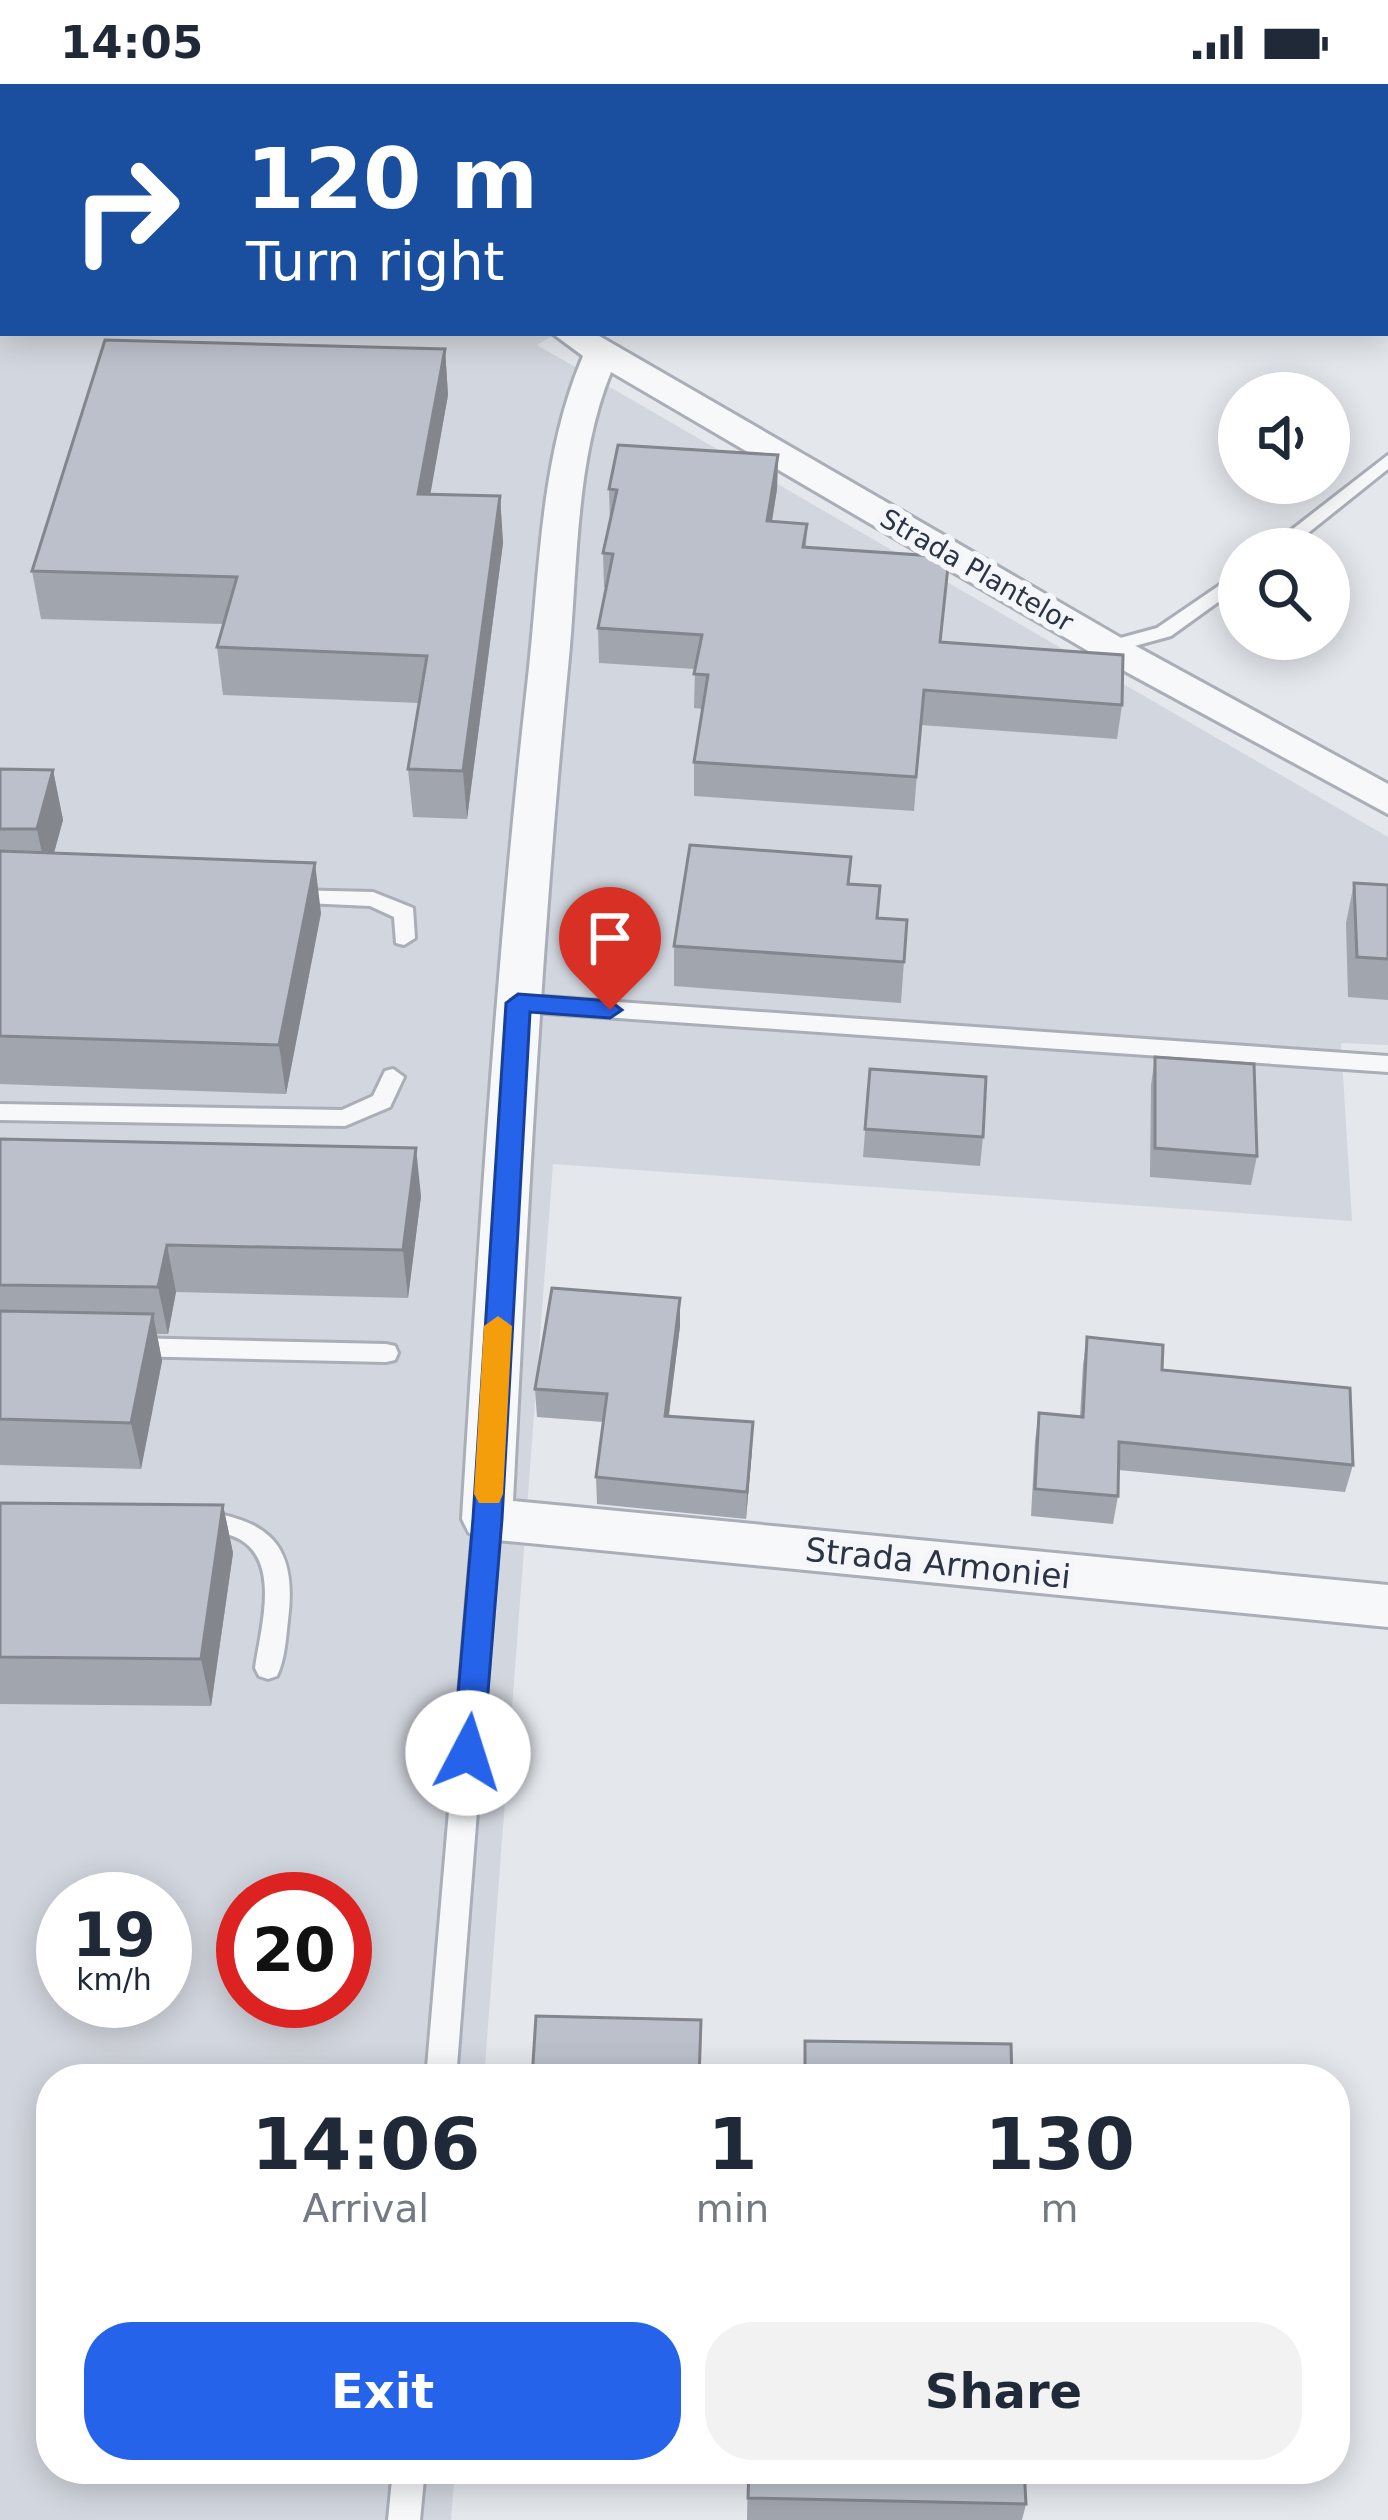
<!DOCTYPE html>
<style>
:root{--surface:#fff;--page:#f2f2f3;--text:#1f2937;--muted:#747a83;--accent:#2563eb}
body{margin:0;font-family:"DejaVu Sans",sans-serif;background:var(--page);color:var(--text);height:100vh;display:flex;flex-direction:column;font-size:45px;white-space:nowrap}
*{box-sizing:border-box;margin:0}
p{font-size:39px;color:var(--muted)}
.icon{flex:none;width:66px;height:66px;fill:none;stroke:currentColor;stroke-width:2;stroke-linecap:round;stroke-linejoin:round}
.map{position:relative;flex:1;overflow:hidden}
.details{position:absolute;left:36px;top:1980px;width:1314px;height:420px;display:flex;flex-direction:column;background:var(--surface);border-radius:48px;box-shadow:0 6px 30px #0003}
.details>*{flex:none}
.top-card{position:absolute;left:0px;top:0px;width:1389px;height:252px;box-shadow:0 6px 30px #0003;background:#1a4fa0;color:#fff;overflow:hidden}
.controls{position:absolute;left:1218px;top:288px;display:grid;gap:24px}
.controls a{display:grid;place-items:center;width:132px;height:132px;border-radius:50%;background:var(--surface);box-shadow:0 6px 30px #0003;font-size:60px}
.speed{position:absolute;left:36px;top:1788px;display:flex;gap:24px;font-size:60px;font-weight:700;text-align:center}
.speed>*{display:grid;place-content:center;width:156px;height:156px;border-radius:50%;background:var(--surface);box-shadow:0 6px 30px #0003;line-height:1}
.speed small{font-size:30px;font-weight:400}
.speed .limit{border:18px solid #d22;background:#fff;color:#111}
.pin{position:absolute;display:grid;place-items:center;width:102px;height:102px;color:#fff;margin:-123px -51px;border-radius:50% 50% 50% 0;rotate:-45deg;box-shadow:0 0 12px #0007}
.pin .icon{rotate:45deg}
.me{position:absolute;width:132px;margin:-66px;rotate:5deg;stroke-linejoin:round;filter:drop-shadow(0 0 9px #0008)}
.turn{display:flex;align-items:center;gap:42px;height:252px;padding:0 48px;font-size:54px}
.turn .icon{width:156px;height:156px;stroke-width:2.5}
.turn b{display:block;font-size:84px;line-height:102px}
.eta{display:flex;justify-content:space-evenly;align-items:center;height:204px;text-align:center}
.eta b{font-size:72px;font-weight:700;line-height:84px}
.primary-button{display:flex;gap:24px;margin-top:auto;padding:24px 48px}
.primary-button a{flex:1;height:138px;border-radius:48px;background:var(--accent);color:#fff;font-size:48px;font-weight:700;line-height:138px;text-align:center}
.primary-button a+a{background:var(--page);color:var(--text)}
.status{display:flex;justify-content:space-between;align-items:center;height:84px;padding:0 60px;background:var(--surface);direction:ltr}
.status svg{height:33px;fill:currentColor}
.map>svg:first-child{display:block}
</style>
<div class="status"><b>14:05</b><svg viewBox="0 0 49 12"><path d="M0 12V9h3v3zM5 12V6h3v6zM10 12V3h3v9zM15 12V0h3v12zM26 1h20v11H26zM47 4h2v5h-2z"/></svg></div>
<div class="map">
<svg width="1388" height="2436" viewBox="0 0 1388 2436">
<rect width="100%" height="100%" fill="#e4e7ec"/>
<path fill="#d2d6de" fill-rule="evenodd" d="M0,0H1003L3,3V249H557L537,261L1388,753V961L1341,959L1352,1137L553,1080L484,1995H51V2385H455L451,2436H0ZM63,1815H165V1917H63ZM243,1815H345V1917H243Z"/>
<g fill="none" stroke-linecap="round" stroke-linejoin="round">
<g stroke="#a9aeb7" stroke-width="6">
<path id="service" d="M1388,371V385L1288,465H1267Z
M1239,488V503L1171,552L1109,569L1099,563L1102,559L1157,544Z
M291,806L373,808L413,824L415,854L404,861L396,859L394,833L370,822L284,818L280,813Z
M518,911L1388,972V988L518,927L507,919Z
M393,985L404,993L390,1023L345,1042L0,1036V1020L342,1026L373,1012L385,987Z
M130,1254L386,1260L395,1262L398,1269L395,1276L386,1278L130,1272L121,1270L118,1263L121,1256Z
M487,1425L496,1428L500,1435L456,1995H426L474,1435L478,1428Z
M194,1426C267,1435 298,1458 288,1536C286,1554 285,1575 277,1592L268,1595L259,1592L255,1584C260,1547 281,1480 241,1456C225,1446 203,1449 185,1443L181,1436L185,1429Z
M393,2385H425L420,2436H388Z"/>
</g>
<g stroke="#a9aeb7" stroke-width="6">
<path id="minor" d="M107,0H142L144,3H109Z
M552,249H594L1123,555L1388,700V730L1095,571L611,288C574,379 578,487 568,584C541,861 527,1139 513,1417L1388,1501V1543L487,1455L469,1449L462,1435C479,1157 496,879 527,602C540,491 539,375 583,272Z"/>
</g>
<use href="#service" fill="#f7f8fa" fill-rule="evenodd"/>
<use href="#minor" fill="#f7f8fa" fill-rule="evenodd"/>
</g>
<path fill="#a1a5ae" d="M445,265L448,311L430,410L500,412L503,459L467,735L413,733L408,685L419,619L223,611L217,563L223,540L41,535L32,487Z
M778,371L777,405L772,438L807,440L806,463L946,507L941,558L1122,621L1117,655L921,641L914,727L694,712V678L702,625L694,624L695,585L599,579L598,544L606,503H604L603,469L610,439L609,405Z
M0,685L53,686L63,736L54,769L321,829L286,1010L0,1000Z
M851,773L849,800L878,834L907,836L901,919L674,902V862Z
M1354,799L1388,801V916L1348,913L1346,839Z
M1155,973L1257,1072L1251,1101L1150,1093L1151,1001Z
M870,985L983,1053L980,1082L863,1073Z
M0,1055L421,1112L408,1214L176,1208L168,1250H157L162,1277L141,1385L0,1381Z
M680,1242L669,1332L752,1365L746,1435L597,1420L596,1393L603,1338L537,1333L535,1305Z
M1087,1253L1162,1286L1353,1381L1345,1408L1119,1386L1118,1412L1113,1440L1031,1432L1035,1357L1039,1329L1080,1332L1083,1281Z
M0,1419L223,1421L233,1469L211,1622L0,1620Z
M748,2385L1026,2420L1022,2436H747Z"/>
<path fill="#83868d" d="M445,265L448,311L422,457L418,410Z
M778,371L777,405L766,472L767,437Z
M500,412L503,459L467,735L463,687Z
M53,686L63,736L47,794L37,745Z
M315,779L321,829L286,1010L279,961Z
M416,1064L421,1112L408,1214L403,1166Z
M167,1161L176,1208L168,1250L158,1203Z
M680,1214V1242L665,1360V1332Z
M153,1230L162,1277L141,1385L131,1339Z
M753,1338L752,1365L746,1435L747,1408Z
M223,1421L233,1469L211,1622L201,1575Z"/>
<path fill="#bbc0ca" stroke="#83868d" stroke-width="3" d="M105,256L445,265L418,410L500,412L463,687L408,685L427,572L217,563L237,493L32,487Z
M618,361L778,371L767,437L807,440L803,463L949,473L940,558L1123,571L1122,621L924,606L916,693L694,678L708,591L694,590L702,551L598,544L613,470L603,469L617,406L609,405Z
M0,685L53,686L37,745H0Z
M690,761L851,773L848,800L880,802L877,834L907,836L904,878L674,862Z
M0,767L315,779L279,961L0,952Z
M1354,799L1388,801V875L1357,873Z
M1155,973L1254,980L1257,1072L1155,1064Z
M870,985L986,993L983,1053L865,1045Z
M0,1055L416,1064L403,1166L167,1161L158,1203L0,1201Z
M552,1204L680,1214L665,1332L753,1338L747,1408L596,1393L607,1310L535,1305Z
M0,1227L153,1230L131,1339L0,1335Z
M1087,1253L1163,1261L1162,1286L1350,1304L1353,1381L1119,1358L1118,1412L1035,1405L1039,1329L1083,1333Z
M0,1419L223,1421L201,1575L0,1573Z
M536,1932L701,1936L699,1995H532Z
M805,1957L1011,1960L1012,1995H805Z
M749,2385H1024L1026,2420L748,2414Z"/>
<path fill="#2563eb" stroke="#184099" stroke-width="3" d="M518,910L610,917L622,926L610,934L530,928L502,1435L483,1669L479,1678L468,1682L457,1678L453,1669L473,1435L506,919Z"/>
<path fill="#f59e0b" d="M498,1232L512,1242L503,1410L499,1419H479L474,1410L484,1242Z"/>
<g text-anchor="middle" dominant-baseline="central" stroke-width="12" stroke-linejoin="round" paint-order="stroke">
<g font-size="27" fill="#2b3445" stroke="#f4f6f9">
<text transform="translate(977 486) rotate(30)">Strada Plantelor</text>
</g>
<g font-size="33" fill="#2b3445" stroke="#f4f6f9">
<text transform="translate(938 1479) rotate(6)">Strada Armoniei</text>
</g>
</g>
</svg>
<div class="controls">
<a><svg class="icon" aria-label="sound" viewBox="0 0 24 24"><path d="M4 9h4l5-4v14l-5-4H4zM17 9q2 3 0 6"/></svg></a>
<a><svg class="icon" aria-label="search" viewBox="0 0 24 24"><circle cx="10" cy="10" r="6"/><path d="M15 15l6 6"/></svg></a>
</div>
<div class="speed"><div>19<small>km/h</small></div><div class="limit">20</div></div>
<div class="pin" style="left:610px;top:926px;background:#d93025"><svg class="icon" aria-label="arrive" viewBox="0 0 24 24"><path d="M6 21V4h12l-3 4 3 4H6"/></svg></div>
<svg class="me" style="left:468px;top:1669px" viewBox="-20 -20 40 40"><circle r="19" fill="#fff"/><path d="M0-13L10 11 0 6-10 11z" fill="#2563eb"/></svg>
<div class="top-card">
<div class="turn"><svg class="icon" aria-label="right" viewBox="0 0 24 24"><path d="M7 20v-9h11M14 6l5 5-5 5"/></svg><div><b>120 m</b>Turn right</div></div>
</div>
<section class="details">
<div class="eta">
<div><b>14:06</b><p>Arrival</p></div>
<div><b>1</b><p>min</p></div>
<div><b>130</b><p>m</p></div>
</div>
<div class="primary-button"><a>Exit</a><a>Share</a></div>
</section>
</div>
